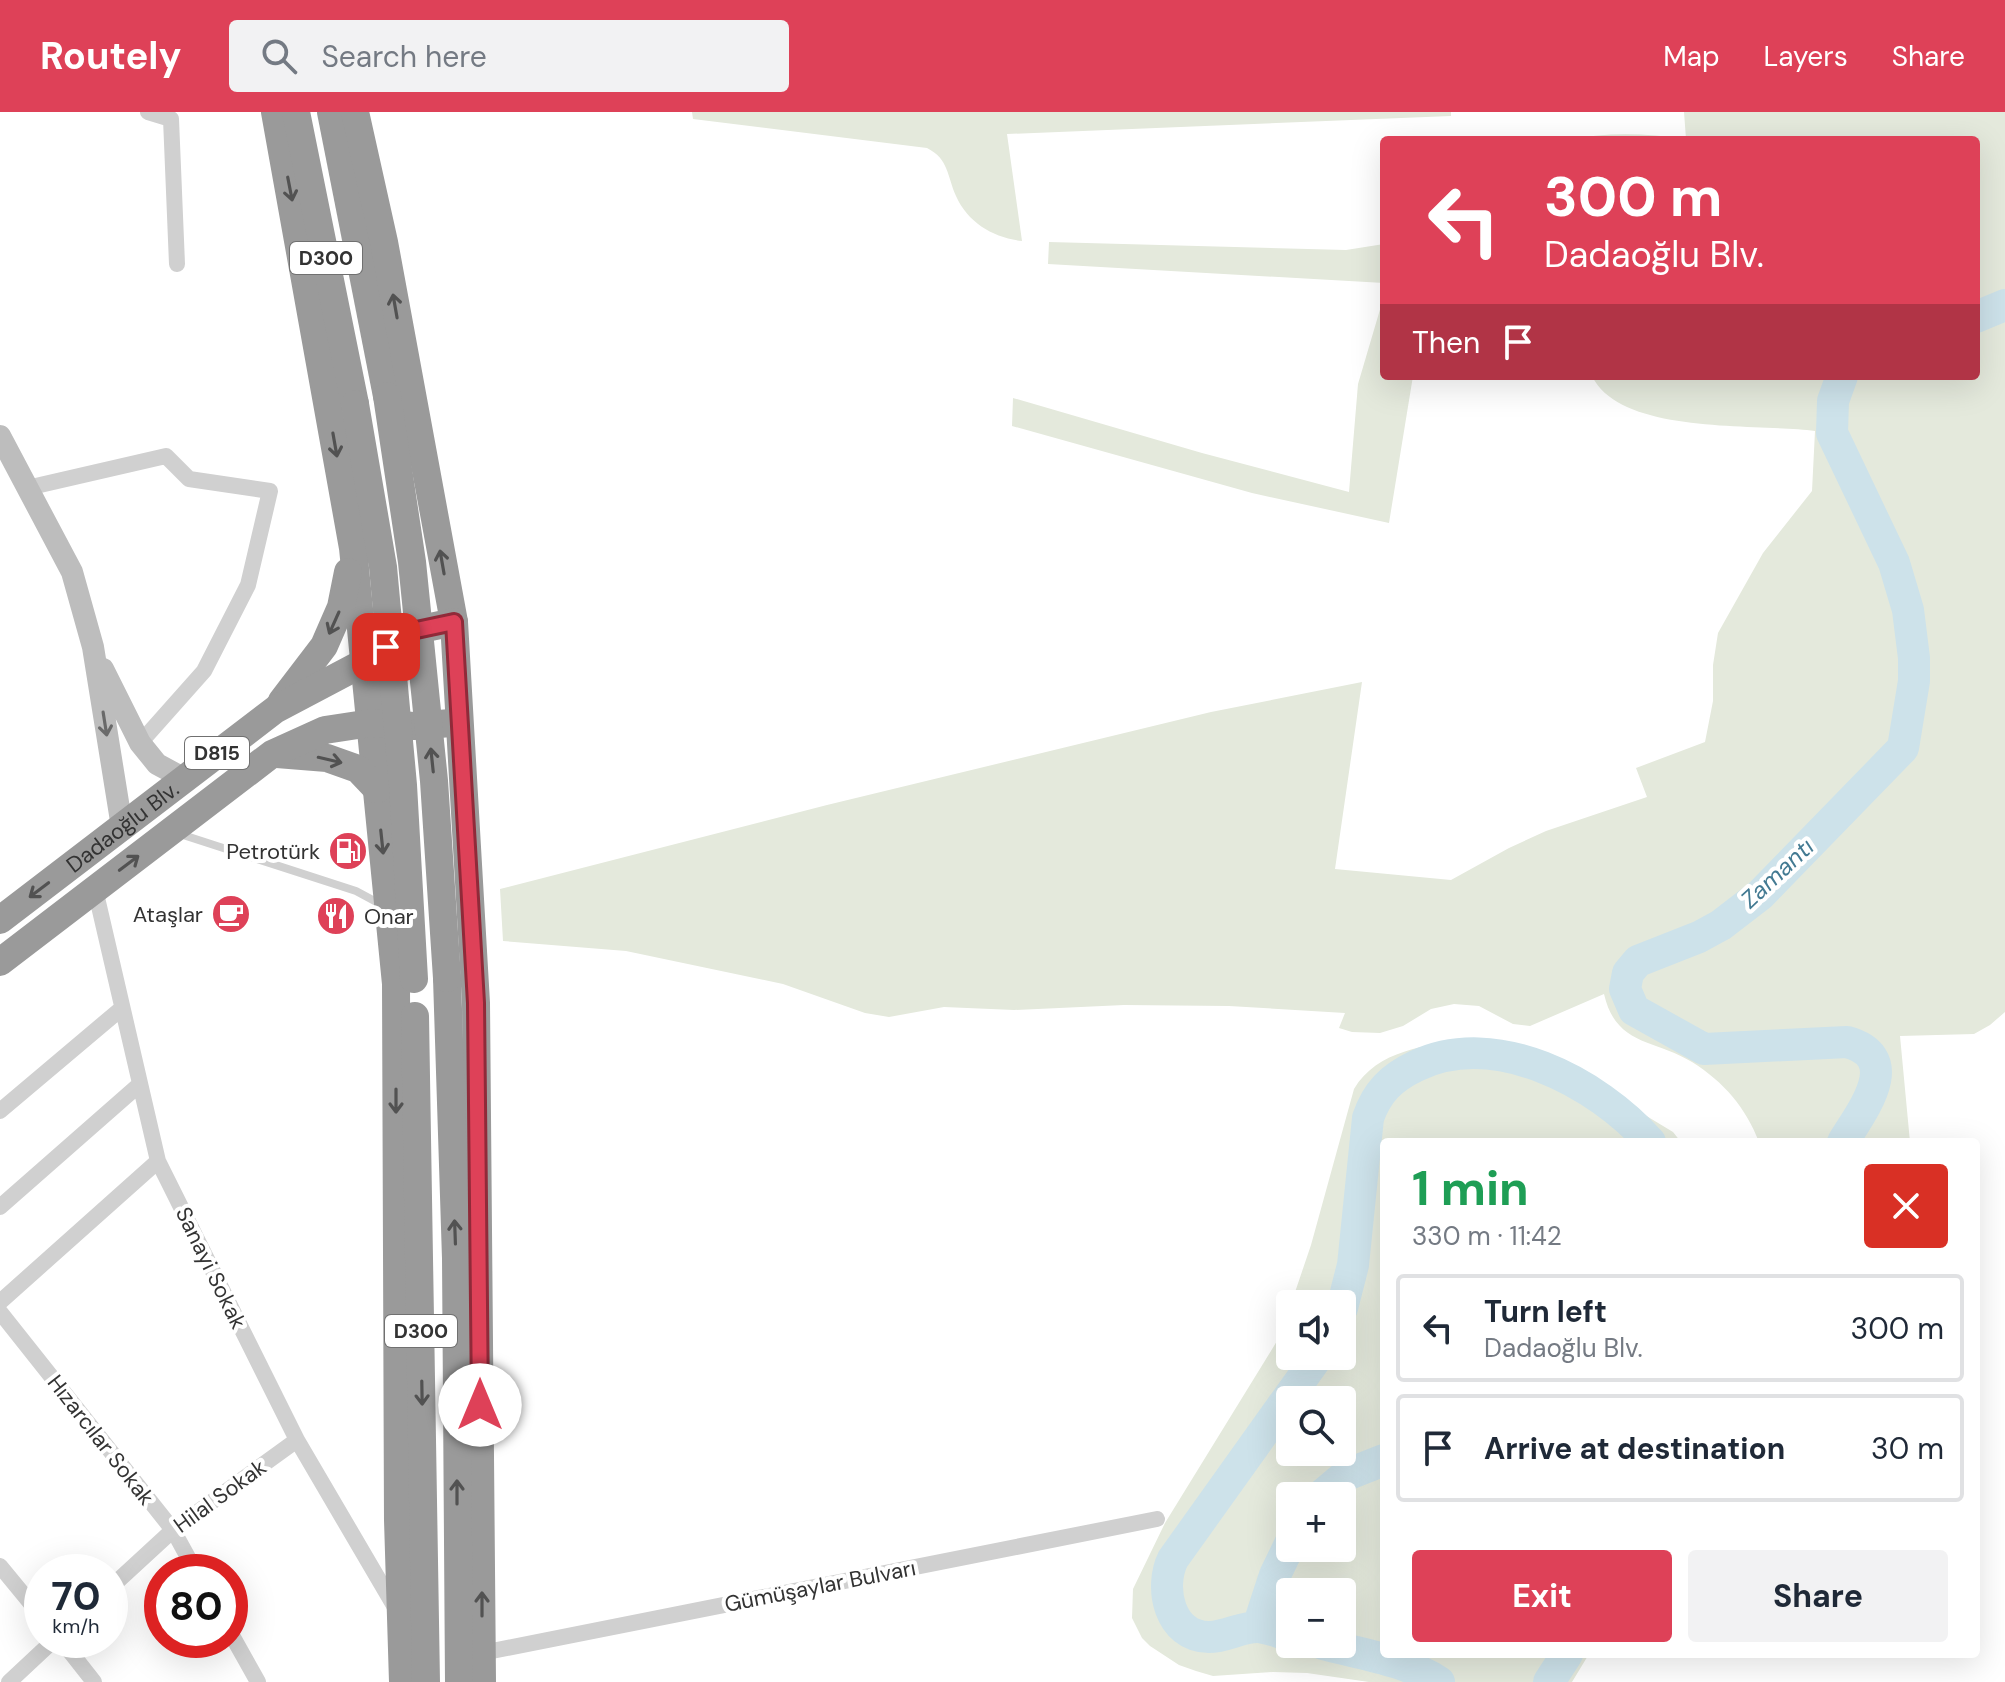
<!DOCTYPE html>
<meta charset="utf-8">
<style>
:root{--surface:#fff;--page:#f2f2f3;--text:#1f2937;--muted:#747a83;--line:#e0e1e3;--accent:#de4158}
body{margin:0;font-family:"DM Sans",sans-serif;background:var(--page);color:var(--text);height:100vh;display:flex;flex-direction:column;font-size:30px;white-space:nowrap}
*{box-sizing:border-box;margin:0}
p{font-size:26px;color:var(--muted)}
.icon{flex:none;width:44px;height:44px;fill:none;stroke:currentColor;stroke-width:2;stroke-linecap:round;stroke-linejoin:round}
.map{position:relative;flex:1;overflow:hidden}
.side{position:absolute;left:1380px;top:1026px;width:600px;height:520px;display:flex;flex-direction:column;background:var(--surface);border-radius:8px;box-shadow:0 8px 32px #0002}
.side>*{flex:none}
.banner{position:absolute;left:1380px;top:24px;width:600px;height:244px;border-radius:8px;box-shadow:0 8px 32px #0002;background:#de4158;color:#fff;overflow:hidden}
.buttons{position:absolute;left:1276px;top:1178px;display:grid;gap:16px}
.buttons a{display:grid;place-items:center;width:80px;height:80px;border-radius:8px;background:var(--surface);box-shadow:0 8px 32px #0002;font-size:40px}
.speed{position:absolute;left:24px;top:1442px;display:flex;gap:16px;font-size:40px;font-weight:700;text-align:center}
.speed>*{display:grid;place-content:center;width:104px;height:104px;border-radius:50%;background:var(--surface);box-shadow:0 8px 32px #0002;line-height:1}
.speed small{font-size:20px;font-weight:400}
.speed .limit{border:12px solid #d22;background:#fff;color:#111}
.pin{position:absolute;display:grid;place-items:center;width:68px;height:68px;color:#fff;margin:-34px;border-radius:16px;box-shadow:0 4px 12px #0006}
.me{position:absolute;width:88px;margin:-44px;rotate:0deg;stroke-linejoin:round;filter:drop-shadow(0 0 6px #0008)}
.turn{display:flex;align-items:center;gap:28px;height:168px;padding:0 32px;font-size:36px}
.turn .icon{width:104px;height:104px;stroke-width:2.5}
.turn b{display:block;font-size:56px;line-height:68px}
.then{display:flex;align-items:center;height:76px;padding:0 32px;background:#0003;gap:16px;font-size:30px}
.round{display:grid;place-items:center;flex:none;width:84px;height:84px;border-radius:8px;background:var(--page)}
.summary{display:flex;align-items:center;justify-content:space-between;height:136px;padding:0 32px}
h1{font-size:48px;font-weight:700;line-height:60px;color:#1e9e55}
.primary-button{display:flex;gap:16px;margin-top:auto;padding:16px 32px}
.primary-button a{flex:1;height:92px;border-radius:8px;background:var(--accent);color:#fff;font-size:32px;font-weight:700;line-height:92px;text-align:center}
.primary-button a+a{background:var(--page);color:var(--text)}
ul{padding:0;list-style:none}
li{display:flex;align-items:center;gap:24px;height:108px;margin:0 16px 12px;padding:0 16px;border:4px solid var(--line);border-radius:8px}
li div{flex:1}
li b{display:block;font-size:30px}
li em{font-style:normal}
header{display:flex;align-items:center;gap:48px;box-sizing:border-box;height:112px;padding:0 40px;background:var(--accent);color:#fff}
header strong{font-size:38px}
nav{display:flex;gap:44px;margin-inline-start:auto;font-size:28px}
.search{width:560px;height:72px;background:var(--page);display:flex;align-items:center;gap:20px;box-sizing:border-box;padding:0 28px;border-radius:8px;color:var(--muted);font-size:30px}
.map>svg:first-child{display:block}
</style>
<header>
<strong>Routely</strong>
<div class="search"><svg class="icon" aria-label="search" viewBox="0 0 24 24"><circle cx="10" cy="10" r="6"/><path d="M15 15l6 6"/></svg>Search here</div>
<nav><a>Map</a><a>Layers</a><a>Share</a></nav>
</header>
<div class="map">
<svg width="2005" height="1570" viewBox="0 0 2005 1570">
<rect width="100%" height="100%" fill="#fff"/>
<path fill="#e4e9dc" fill-rule="evenodd" d="M692,0H1451V4L1007,22L1022,129C994,126 968,111 956,84C947,64 949,47 927,36L693,7Z
M1684,0H2005V900L1990,913L1974,922L1900,924L1910,1030H1759C1746,996 1724,970 1692,950C1654,927 1616,934 1604,882L1530,914L1513,912L1479,894L1454,892L1431,897L1403,914L1380,921L1352,920L1339,916L1345,901L1229,894L1124,893L1014,898L944,895L889,905L865,901L783,872L626,839L503,829L500,777L827,693L1211,600L1362,570L1335,757L1451,768L1509,736L1546,719L1647,685L1636,656L1705,630L1713,589V553L1718,521L1763,441L1812,379L1815,319C1759,311 1621,324 1592,264H1976V28H1565C1606,20 1645,21 1686,27Z
M1049,130L1346,138L1384,132V171L1048,152Z
M1384,184V264H1413L1389,411L1252,381L1012,314L1013,286L1202,341L1349,380L1358,272Z
M1468,927L1507,929L1584,959L1630,994L1673,1020L1681,1030H1384V1542H1589L1572,1570H1369L1307,1561L1273,1560L1213,1564L1196,1559L1179,1553L1150,1534L1142,1526L1132,1506L1133,1477L1165,1411L1277,1229L1290,1195V1244H1342V1192H1291L1311,1133L1354,977C1377,938 1427,933 1468,927ZM1342,1288V1340H1290V1288ZM1342,1384V1436H1290V1384ZM1290,1480H1342V1532H1290Z"/>
<g fill="none" stroke-linecap="round" stroke-linejoin="round">
<path stroke="#cde2ea" stroke-width="32" d="M1976,205L2005,193
M1842,264L1833,289L1832,321L1894,451L1908,498L1914,546V569L1903,636L1760,783L1721,813L1699,825L1638,849L1628,861L1625,877L1634,898L1704,937L1847,930C1905,946 1861,1000 1843,1030
M1342,1196L1353,1153L1368,1006C1377,980 1391,966 1416,954C1495,916 1597,970 1650,1030
M1321,1384L1346,1363L1384,1348
M1258,1515L1275,1463L1290,1432
M1290,1523C1280,1521 1269,1516 1259,1515C1243,1514 1226,1525 1209,1525C1169,1525 1159,1475 1173,1447L1318,1244
M1323,1532C1360,1542 1406,1548 1439,1570
M1549,1570L1567,1542"/>
<path stroke="#d0d0d0" stroke-width="8" d="M180,722L356,779L382,793"/>
<path stroke="#d0d0d0" stroke-width="16" d="M148,0L171,7L177,152
M27,376L166,344L189,367L270,379L248,473L204,559L140,631
M95,777L158,1049L297,1328L396,1497
M0,999L122,896
M0,1095L140,972
M0,1190L158,1049
M0,1200L173,1418L196,1460
M0,1454L42,1505
M110,1476L173,1418L297,1328
M230,1520L258,1570
M61,1528L94,1570
M482,1541L1157,1407
M9,1570L54,1528"/>
<path stroke="#bdbdbd" stroke-width="22" d="M0,324L72,460L93,535L122,715
M103,557L140,631L157,652L183,666"/>
<g stroke="#9a9a9a" stroke-width="28">
<path d="M275,0L353,436L396,872L398,1408L403,1570"/>
<path d="M296,0L355,292"/>
<path d="M331,0L387,284"/>
<path d="M355,0L384,130L454,510L476,891L482,1570"/>
<path d="M282,589L324,534L341,495L348,460"/>
<path d="M277,642L327,646L358,657L377,677"/>
<path id="s1" d="M0,808L276,597L365,550L407,520L454,510"/>
<path d="M0,850L272,642L325,618L371,611L414,614L451,611"/>
<path d="M447,866L456,1146L459,1570"/>
<path d="M415,904L426,1570"/>
</g>
<path stroke="#9a9a9a" stroke-width="28" d="M387,284L412,450L434,669L447,866
M355,292L383,455L403,673L414,867"/>
</g>
<defs><path id="oneway-shaft" d="M-6 0H5M1.5-3L5.5 0L1.5 3" fill="none" stroke-width="1.6" stroke-linecap="round" stroke-linejoin="round" transform="scale(2)"/></defs>
<g stroke="#525252">
<use href="#oneway-shaft" transform="translate(290 77) rotate(79)"/>
<use href="#oneway-shaft" transform="translate(395 194) rotate(-100)"/>
<use href="#oneway-shaft" transform="translate(335 333) rotate(80)"/>
<use href="#oneway-shaft" transform="translate(442 450) rotate(-100)"/>
<use href="#oneway-shaft" transform="translate(334 511) rotate(114)"/>
<use href="#oneway-shaft" transform="translate(330 648) rotate(13)"/>
<use href="#oneway-shaft" transform="translate(432 648) rotate(-96)"/>
<use href="#oneway-shaft" transform="translate(382 730) rotate(84)"/>
<use href="#oneway-shaft" transform="translate(129 751) rotate(-37)"/>
<use href="#oneway-shaft" transform="translate(39 778) rotate(143)"/>
<use href="#oneway-shaft" transform="translate(396 989) rotate(90)"/>
<use href="#oneway-shaft" transform="translate(455 1120) rotate(-92)"/>
<use href="#oneway-shaft" transform="translate(422 1281) rotate(89)"/>
<use href="#oneway-shaft" transform="translate(457 1380) rotate(-90)"/>
<use href="#oneway-shaft" transform="translate(482 1492) rotate(-90)"/>
</g>
<use stroke="#6a6a6a" href="#oneway-shaft" transform="translate(105 612) rotate(81)"/>
<g fill="none" stroke-linecap="round" stroke-linejoin="round">
<g stroke="#902a39" stroke-width="20">
<path id="route" d="M386,535L407,520L454,510L476,891L480,1293"/>
</g>
<use href="#route" stroke="#de4158" stroke-width="14"/>
</g>
<defs>
<g id="fuel-disc" transform="scale(2)"><circle r="9.5" fill="#de4158" stroke="#fff"/><path d="M-5.5-6h7V0h2V4h1.3V-2.5L3-4.5l.8-.8L6-3V5H2.5V1h-1V6h-7ZM-4.2-4.7v3.2H.2V-4.7Z" fill="#fff"/></g>
<g id="cafe-disc" transform="scale(2)"><circle r="9.5" fill="#de4158" stroke="#fff"/><path d="M-5.5-4.5H6V0H3Q3 3.5 0 3.5H-2.5Q-5.5 3.5-5.5 0ZM3-3.2v2h1.7v-2ZM-6 4.5H4V6H-6Z" fill="#fff"/></g>
<g id="restaurant-disc" transform="scale(2)"><circle r="9.5" fill="#de4158" stroke="#fff"/><path d="M-5-6h1v4h1v-4h1v4h1v-4h1v5L-1.5 .5V6h-2V.5L-5-1ZM5-6V6H3V1.5H1.5Q1.5-4 5-6Z" fill="#fff"/></g>
</defs>
<g fill-rule="evenodd">
<use href="#fuel-disc" x="348" y="739"/>
<use href="#cafe-disc" x="231" y="802"/>
<use href="#restaurant-disc" x="336" y="804"/>
</g>
<g text-anchor="middle" dominant-baseline="central" stroke-width="8" stroke-linejoin="round" paint-order="stroke">
<g fill="#fff" stroke="#707070" stroke-width="2">
<rect x="290" y="130" width="72" height="32" rx="6"/>
<rect x="185" y="625" width="64" height="32" rx="6"/>
<rect x="385" y="1203" width="72" height="32" rx="6"/>
</g>
<g font-size="20" font-weight="bold" fill="#333">
<text x="326" y="146">D300</text>
<text x="217" y="641">D815</text>
<text x="421" y="1219">D300</text>
</g>
<g font-size="22" fill="#333" stroke="#fff">
<text stroke="none"><textPath href="#s1" startOffset="154">Dadaoğlu Blv.</textPath></text>
<text transform="translate(211 1156) rotate(64)">Sanayi Sokak</text>
<text transform="translate(101 1328) rotate(52)">Hızarcılar Sokak</text>
<text transform="translate(220 1384) rotate(-36)">Hilal Sokak</text>
<text transform="translate(820 1474) rotate(-11)">Gümüşaylar Bulvarı</text>
</g>
<g font-size="22" fill="#333" stroke="#fff" text-anchor="end">
<text x="320" y="739">Petrotürk</text>
<text x="203" y="802">Ataşlar</text>
<text x="364" y="804" text-anchor="start">Onar</text>
</g>
<g font-size="24" font-style="italic" fill="#437a92" stroke="#fff">
<text transform="translate(1777 761) rotate(-43)">Zamantı</text>
</g>
</g>
</svg>
<div class="buttons">
<a><svg class="icon" aria-label="sound" viewBox="0 0 24 24"><path d="M4 9h4l5-4v14l-5-4H4zM17 9q2 3 0 6"/></svg></a>
<a><svg class="icon" aria-label="search" viewBox="0 0 24 24"><circle cx="10" cy="10" r="6"/><path d="M15 15l6 6"/></svg></a>
<a>+</a>
<a>−</a>
</div>
<div class="speed"><div>70<small>km/h</small></div><div class="limit">80</div></div>
<div class="pin" style="left:386px;top:535px;background:#d93025"><svg class="icon" aria-label="arrive" viewBox="0 0 24 24"><path d="M6 21V4h12l-3 4 3 4H6"/></svg></div>
<svg class="me" style="left:480px;top:1293px" viewBox="-20 -20 40 40"><circle r="19" fill="#fff"/><path d="M0-13L10 11 0 6-10 11z" fill="#de4158"/></svg>
<div class="banner">
<div class="turn"><svg class="icon" aria-label="left" viewBox="0 0 24 24"><path d="M17 20v-9H6M10 6l-5 5 5 5"/></svg><div><b>300 m</b>Dadaoğlu Blv.</div></div>
<div class="then">Then<svg class="icon" aria-label="arrive" viewBox="0 0 24 24"><path d="M6 21V4h12l-3 4 3 4H6"/></svg></div>
</div>
<section class="side">
<div class="summary"><div><h1>1 min</h1><p>330 m · 11:42</p></div><a class="round" style="background:#d93025;color:#fff"><svg class="icon" aria-label="close" viewBox="0 0 24 24"><path d="M6 6l12 12M18 6L6 18"/></svg></a></div>
<ul>
<li><svg class="icon" aria-label="left" viewBox="0 0 24 24"><path d="M17 20v-9H6M10 6l-5 5 5 5"/></svg><div><b>Turn left</b><p>Dadaoğlu Blv.</p></div><em>300 m</em></li>
<li><svg class="icon" aria-label="arrive" viewBox="0 0 24 24"><path d="M6 21V4h12l-3 4 3 4H6"/></svg><div><b>Arrive at destination</b></div><em>30 m</em></li>
</ul>
<div class="primary-button"><a>Exit</a><a>Share</a></div>
</section>
</div>
